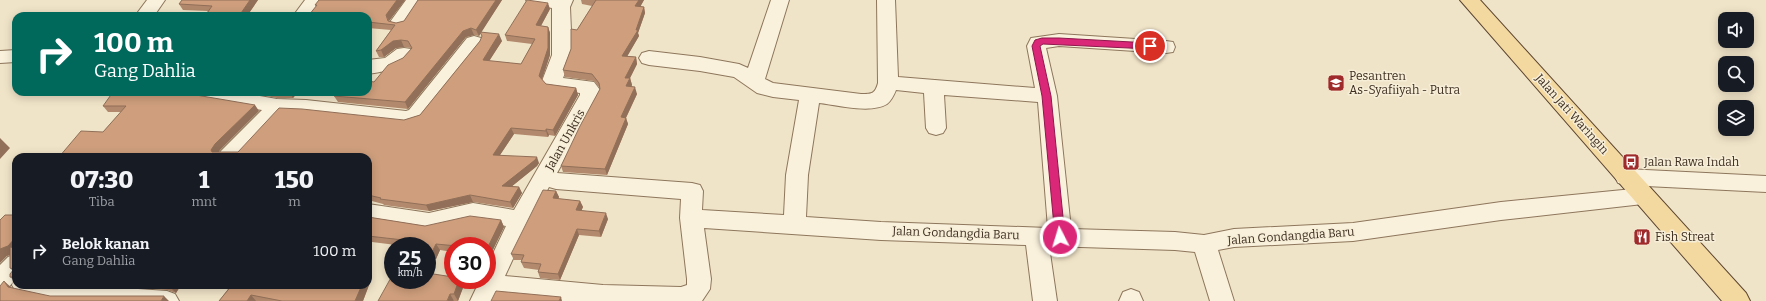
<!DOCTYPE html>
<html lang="id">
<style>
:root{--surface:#171b24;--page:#20242c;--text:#f1f3f6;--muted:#9ea1a6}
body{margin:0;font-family:Bitter,serif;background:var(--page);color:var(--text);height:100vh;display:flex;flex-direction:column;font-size:15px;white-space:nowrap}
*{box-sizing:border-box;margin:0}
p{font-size:13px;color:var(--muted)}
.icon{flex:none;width:22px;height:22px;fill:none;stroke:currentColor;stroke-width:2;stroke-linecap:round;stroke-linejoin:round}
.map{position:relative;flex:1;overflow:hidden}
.drawer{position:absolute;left:12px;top:153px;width:360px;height:136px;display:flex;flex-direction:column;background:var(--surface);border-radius:12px;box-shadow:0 2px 10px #0003}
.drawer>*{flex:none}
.guide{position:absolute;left:12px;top:12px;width:360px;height:84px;border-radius:12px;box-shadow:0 2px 10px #0003;background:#00695c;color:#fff;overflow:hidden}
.buttons{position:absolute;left:1718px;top:12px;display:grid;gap:8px}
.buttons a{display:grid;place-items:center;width:36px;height:36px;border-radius:8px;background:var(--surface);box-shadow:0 2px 10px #0003;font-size:20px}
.speed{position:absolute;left:384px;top:237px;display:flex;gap:8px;font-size:20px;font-weight:700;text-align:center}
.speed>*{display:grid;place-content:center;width:52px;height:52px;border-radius:50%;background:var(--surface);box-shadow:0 2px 10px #0003;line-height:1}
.speed small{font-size:10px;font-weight:400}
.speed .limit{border:6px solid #d22;background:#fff;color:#111}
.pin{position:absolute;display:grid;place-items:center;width:34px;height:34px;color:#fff;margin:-17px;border:2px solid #fff;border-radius:50%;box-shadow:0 1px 4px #0007}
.me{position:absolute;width:44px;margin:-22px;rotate:355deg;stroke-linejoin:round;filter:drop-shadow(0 0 3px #0008)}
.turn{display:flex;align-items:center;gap:14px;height:84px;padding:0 16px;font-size:18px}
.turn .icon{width:52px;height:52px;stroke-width:2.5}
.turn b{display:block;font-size:28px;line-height:34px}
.eta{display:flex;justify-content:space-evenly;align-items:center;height:68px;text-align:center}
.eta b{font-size:24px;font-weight:800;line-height:28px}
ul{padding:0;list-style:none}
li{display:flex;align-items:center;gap:12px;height:60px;padding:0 16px}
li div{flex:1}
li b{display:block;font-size:15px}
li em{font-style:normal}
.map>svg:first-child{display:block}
</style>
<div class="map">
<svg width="1766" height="301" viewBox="0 0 1766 301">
<rect width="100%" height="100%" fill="#f0e4c8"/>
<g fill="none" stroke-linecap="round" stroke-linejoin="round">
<g stroke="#8d765c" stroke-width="2">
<path id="minor" d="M147,0H165L154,16H135Z
M305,0H323L312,16H293Z
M406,0H424L406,26L399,28L392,26L390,22Z
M526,0H573L570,7L572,55L563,78L594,82L600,90V95L557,173L692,183L700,185L703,191L702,210L784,215L786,175L799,100L773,97L757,93L734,77L700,71L649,65L642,63L639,58L642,53L649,51L700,57L739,64L748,68L771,0H789L765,79L773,83L861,94C872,94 875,94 878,83L877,0H895L898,77L1035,88L1027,46L1031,38L1059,34L1166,41L1173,42L1175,47L1173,52L1166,53L1059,46L1046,48L1057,96L1071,229L1175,232L1204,235L1234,229L1353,223L1501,202L1643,188L1651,190L1654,196L1651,202L1643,204L1501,220L1353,241L1234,247L1218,250L1234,301H1210L1195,252L1175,250L1049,246L1057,301H1033L1026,245L881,240L704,228L711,279L710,289L702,301H558L497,295L494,301H470L480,280H487V266L506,226L473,221L429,231L368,222V204L429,213L473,203L514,210L580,95V93L548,89L542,81L552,55V8L529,4ZM896,90L924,93L926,128L929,133L936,135L943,133L946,128L944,95L1038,102L1048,228L881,222L806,217L808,175L819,103C837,105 871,114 887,104C891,101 894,95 896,90ZM549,187L556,189L681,199L680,218L687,279V285L681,287L603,285L505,276L530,222Z
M474,36L481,38L483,42L481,46L423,120L414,123L407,125L306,114L282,113L241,157H217L221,151L262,110L195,99L188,97L185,92H236L277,99L306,100L406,111L409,110L467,38Z
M404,48L411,49L414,54C404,70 385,71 368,74V60L385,58L397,49Z
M16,50V62L0,63V51Z
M1626,169L1766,176V192L1626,185L1618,183L1615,177L1618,171Z
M16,254V285H80L167,291L175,294L179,301H57L16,292L12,285L13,282L8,288L0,291V265L8,257Z
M1131,289L1139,292L1143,301H1119L1123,292Z"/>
</g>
<g stroke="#5b4430" stroke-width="2">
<path id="major" d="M1460,0H1480L1746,293L1750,301H1722Z"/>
</g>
<use href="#minor" fill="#faf1dc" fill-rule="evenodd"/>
<use href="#major" fill="#f3d9a0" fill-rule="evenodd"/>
</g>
<path fill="#b2896c" d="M182,0H258L247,16H205L208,11L183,10L179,4Z
M319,0H405L389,21L396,23L404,21L418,0H502L481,32L502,41L489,61L521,64L532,44L507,41L505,35L550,9L541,26L548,27L550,33V55L542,80L546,84L576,88L578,95L555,136L549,135L548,137L514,134L500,155L539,163L537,166L512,186L519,187L522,193L513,208L473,202L429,211L384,205L383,204L368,200V157H59L103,132L121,112H108L103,106L185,92L259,111L218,152H238L404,120L420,115L480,41L482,36L481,33L479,36L474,35L466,37L408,109L338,102L334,96L374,82L403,58L412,48H411L404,47L396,48L384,57H379L376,51L391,30L368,28V16H309V15L316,7L315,5Z
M581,0H644L640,6L644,7L645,13L638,33L639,36L627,56L636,57L637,64L630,78L632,85L631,87L637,94L626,118L628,124L607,175L563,172L561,166L600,89L599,87L594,81L565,77L563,70L571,49L577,30L592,6L582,4Z
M245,92H298L293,98H277Z
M556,191L559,197L558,199L580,201L583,207L581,211L608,219L601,237L579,235L560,280L540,278L538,272L539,270L524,268L521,262L522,260H514L511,254Z
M16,215V282L10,277L13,271L10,268V255L7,256Z
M368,217L425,226L501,220L504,227L487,262V246H453V252L440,250L436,259L427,258V246H404L372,242L368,247Z
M368,271L372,277L363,301H219L228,289L204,285H368Z
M393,274L464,285L458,301H454Z
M102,285H181L176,293L167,290Z"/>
<path fill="#916f58" d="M250,0H258L247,16H239Z
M397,0H405L389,21L386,15Z
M496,0H502L479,36L476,30Z
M639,0H644L637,13L635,6Z
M548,3L550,9L538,31L536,25Z
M644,7L645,13L638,33L639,36L624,62L622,56L636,30Z
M548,27L550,33V55L541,82L539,76Z
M471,28L474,35L466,37L408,109L405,102L463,31Z
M499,34L502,41L486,66L483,60Z
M401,40L404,47L396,48L384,57L381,50L393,41Z
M636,57L637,64L627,84L625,78Z
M630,78L632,85L628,93L626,86Z
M635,87L637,94L623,124L621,117Z
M576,88L578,95L555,136L553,130Z
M289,92H298L293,98Z
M255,105L259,111L220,150L216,157L211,150L215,144Z
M626,118L628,124L607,175L605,169Z
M511,128L514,134L496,161L493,155Z
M546,129L549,135L548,137L546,131Z
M0,138L10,148L0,159Z
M537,157L539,163L537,166L505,192L502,186Z
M519,187L522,193L513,208L510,202Z
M556,191L559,197L556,204L553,198Z
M470,195L473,202L429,211L426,205Z
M580,201L583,207L579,216L576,210Z
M606,213L608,219L601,237L599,231Z
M501,220L504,227L487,262V249Z
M577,229L579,235L560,280L558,274Z
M16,237V252L7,256L0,263V249Z
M368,237L372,242L368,247Z
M436,244L440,250L436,259L432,252Z
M368,271L372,277L363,301H355L362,285H368Z
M459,280H461L464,285L458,301L454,294Z
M4,281L12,288L8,287Z
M171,285H181L176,293L170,287Z
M450,294L454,301H447Z
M251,295L256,301H247Z
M164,296L169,301H161Z
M561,297L562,301H559Z"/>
<path fill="#cf9f7d" stroke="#916f58" d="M182,0H250L239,16H205L212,6L179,4Z
M319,0H397L386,15L388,21L396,23L404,21L418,0H496L476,30L471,28L463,31L405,102L334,96L338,92H368V81L374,82L388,65L403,58L412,48L408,41L401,40L393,41L381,50L376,51L395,25L368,22V16H315L309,15L317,5H315Z
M527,0L548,3L536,25L548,27V48L539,76L546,84L576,88L553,130L546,129V131L511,128L493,155L537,157L535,160L502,186L519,187L510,202L470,195L426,205L380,199L381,198L368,195V157H59L81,131L103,132L126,106H103L113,92H183L190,94L255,105L215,144L211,150L212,152H238L279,108L302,109L404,120L420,115L480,41L482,36L480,32L499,34L483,60L521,64L535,39L505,35Z
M596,0H639L635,6L644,7L636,30H638L622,56L636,57L625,78H630L626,86L635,87L621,117L626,118L605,169L561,166L580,126L600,89L599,83L592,74L563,70L571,49V29L577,30Z
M543,190L556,191L553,198L580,201L576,210L606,213L599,231L577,229L558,274L538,272L541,264L521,262L524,255L511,254Z
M5,215H16V237L8,246L0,249V220Z
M470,216L501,220L487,249V246H457L436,244L432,252L427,251V246H409L412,241L368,236V217L425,226Z
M10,247L16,248V277H10V274L14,269L10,268Z
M427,273L453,277V280H459L454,294H450L447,301H378L393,274V280H427Z
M4,281L8,287L50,296H164L161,301H0V286Z
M232,285H362L355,301H282L251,295L247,301H219Z
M496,291L561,297L559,301H491Z"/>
<path fill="#db2777" stroke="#8e194d" d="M1059,38L1150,43L1154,46L1150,49L1043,44L1040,46L1051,96L1065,237L1063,240H1056L1055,237L1042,96L1032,46L1035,40L1042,38Z"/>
<defs>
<g id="school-square" transform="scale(0.9)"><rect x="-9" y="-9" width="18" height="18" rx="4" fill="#9e2a2b" stroke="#f7eed8"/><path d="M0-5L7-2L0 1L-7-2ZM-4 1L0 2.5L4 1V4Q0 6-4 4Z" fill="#fff"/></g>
<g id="bus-square" transform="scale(0.9)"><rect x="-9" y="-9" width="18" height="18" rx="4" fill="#9e2a2b" stroke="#f7eed8"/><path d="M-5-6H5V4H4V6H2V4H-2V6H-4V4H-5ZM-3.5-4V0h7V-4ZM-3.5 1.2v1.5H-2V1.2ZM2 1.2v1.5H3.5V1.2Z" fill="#fff"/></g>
<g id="restaurant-square" transform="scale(0.9)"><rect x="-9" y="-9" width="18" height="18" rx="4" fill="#9e2a2b" stroke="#f7eed8"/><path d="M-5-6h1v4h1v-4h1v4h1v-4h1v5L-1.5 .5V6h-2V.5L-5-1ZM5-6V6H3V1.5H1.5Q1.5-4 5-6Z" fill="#fff"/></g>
</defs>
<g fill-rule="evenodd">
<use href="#school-square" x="1336" y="83"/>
<use href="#bus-square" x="1631" y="162"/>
<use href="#restaurant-square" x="1642" y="237"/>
</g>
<g text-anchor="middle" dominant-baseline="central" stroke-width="3" stroke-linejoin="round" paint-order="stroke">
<g font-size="12" fill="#3d2e20" stroke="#f7eed8" text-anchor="start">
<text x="1349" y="76">Pesantren<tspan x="1349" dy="14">As-Syafiiyah - Putra</tspan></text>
<text x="1644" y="162">Jalan Rawa Indah</text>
<text x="1655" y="237">Fish Streat</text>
</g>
<g font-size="12" fill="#3d2e20" stroke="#f7eed8">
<text transform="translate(1572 114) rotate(48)">Jalan Jati Waringin</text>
<text transform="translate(565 140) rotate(-61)">Jalan Unkris</text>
<text transform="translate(956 233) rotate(2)">Jalan Gondangdia Baru</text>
<text transform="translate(1291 236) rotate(-4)">Jalan Gondangdia Baru</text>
</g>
</g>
</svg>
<div class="buttons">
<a><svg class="icon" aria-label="sound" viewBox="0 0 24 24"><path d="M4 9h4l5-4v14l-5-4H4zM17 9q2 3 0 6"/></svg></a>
<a><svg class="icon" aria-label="search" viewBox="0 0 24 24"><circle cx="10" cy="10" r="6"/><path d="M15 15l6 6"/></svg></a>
<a><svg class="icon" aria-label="layers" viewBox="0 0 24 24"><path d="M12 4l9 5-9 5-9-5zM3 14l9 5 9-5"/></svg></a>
</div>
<div class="speed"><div>25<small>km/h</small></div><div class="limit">30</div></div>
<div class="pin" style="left:1150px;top:46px;background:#d93025"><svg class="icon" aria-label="arrive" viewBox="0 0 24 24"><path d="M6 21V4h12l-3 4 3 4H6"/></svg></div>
<svg class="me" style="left:1060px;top:237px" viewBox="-20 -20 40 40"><circle r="17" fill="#db2777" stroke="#fff" stroke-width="3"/><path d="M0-11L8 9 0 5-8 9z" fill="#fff"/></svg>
<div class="guide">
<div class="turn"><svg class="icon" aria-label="right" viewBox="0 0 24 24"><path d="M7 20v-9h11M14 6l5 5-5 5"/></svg><div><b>100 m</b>Gang Dahlia</div></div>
</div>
<section class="drawer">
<div class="eta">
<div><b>07:30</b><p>Tiba</p></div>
<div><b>1</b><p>mnt</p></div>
<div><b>150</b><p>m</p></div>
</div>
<ul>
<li><svg class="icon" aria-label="right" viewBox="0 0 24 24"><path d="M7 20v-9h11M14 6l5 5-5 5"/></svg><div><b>Belok kanan</b><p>Gang Dahlia</p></div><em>100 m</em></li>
</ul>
</section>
</div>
